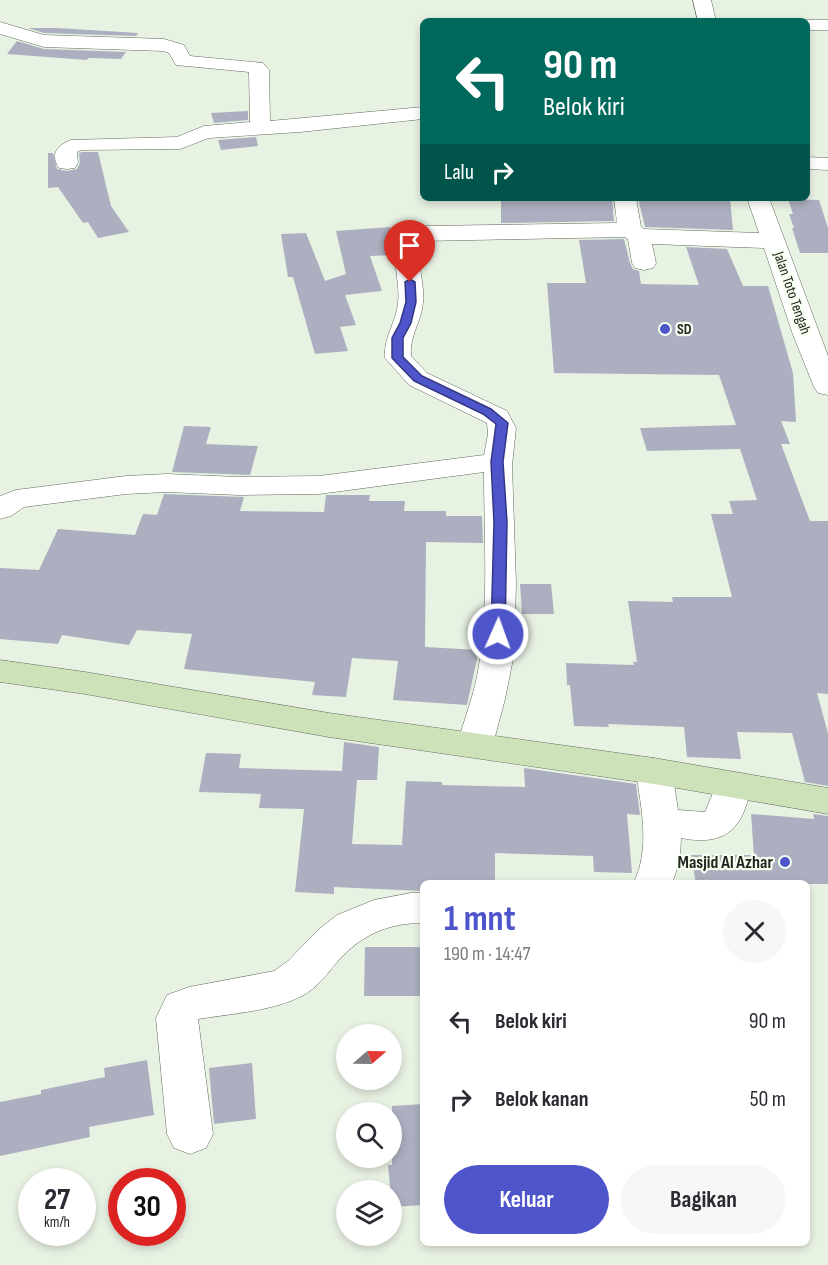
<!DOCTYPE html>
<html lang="id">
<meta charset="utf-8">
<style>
:root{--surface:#fff;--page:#f7f7f7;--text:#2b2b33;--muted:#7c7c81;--accent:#4e54ca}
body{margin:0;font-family:"Sofia Sans Condensed",sans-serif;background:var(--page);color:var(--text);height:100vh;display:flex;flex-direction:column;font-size:22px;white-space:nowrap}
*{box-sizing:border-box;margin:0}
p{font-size:20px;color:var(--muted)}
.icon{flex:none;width:33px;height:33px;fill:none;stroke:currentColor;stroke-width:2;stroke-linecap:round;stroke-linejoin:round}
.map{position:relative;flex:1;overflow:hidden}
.sheet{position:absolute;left:420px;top:880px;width:390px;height:366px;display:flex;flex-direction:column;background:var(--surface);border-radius:9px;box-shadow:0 3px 9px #0003}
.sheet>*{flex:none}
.guide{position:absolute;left:420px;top:18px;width:390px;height:183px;border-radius:9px;box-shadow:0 3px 9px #0003;background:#00695c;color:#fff;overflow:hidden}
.needle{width:39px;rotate:70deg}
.controls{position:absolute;left:336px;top:1024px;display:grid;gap:12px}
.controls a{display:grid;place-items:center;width:66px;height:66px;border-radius:50%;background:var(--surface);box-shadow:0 3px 9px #0003;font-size:30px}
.speed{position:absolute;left:18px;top:1168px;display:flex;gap:12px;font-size:30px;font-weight:700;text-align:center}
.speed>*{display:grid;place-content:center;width:78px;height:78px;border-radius:50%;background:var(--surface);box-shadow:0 3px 9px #0003;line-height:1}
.speed small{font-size:15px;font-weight:400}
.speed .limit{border:9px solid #d22;background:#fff;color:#111}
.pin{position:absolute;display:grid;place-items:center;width:51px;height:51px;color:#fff;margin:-62px -26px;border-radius:50% 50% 50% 0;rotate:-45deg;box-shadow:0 0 6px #0007}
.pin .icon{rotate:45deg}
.me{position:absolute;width:66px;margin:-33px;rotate:2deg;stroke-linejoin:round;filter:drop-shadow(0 0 4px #0008)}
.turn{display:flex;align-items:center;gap:21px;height:126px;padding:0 24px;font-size:27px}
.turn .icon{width:78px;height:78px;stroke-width:2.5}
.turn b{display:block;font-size:42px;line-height:51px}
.then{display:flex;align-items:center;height:57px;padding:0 24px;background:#0003;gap:12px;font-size:22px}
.round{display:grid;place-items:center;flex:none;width:63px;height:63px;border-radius:32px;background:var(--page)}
.overview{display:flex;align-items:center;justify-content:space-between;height:102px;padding:0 24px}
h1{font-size:36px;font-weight:700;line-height:45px;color:var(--accent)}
.cta{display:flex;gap:12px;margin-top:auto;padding:12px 24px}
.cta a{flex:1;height:69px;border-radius:36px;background:var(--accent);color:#fff;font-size:24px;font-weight:700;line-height:69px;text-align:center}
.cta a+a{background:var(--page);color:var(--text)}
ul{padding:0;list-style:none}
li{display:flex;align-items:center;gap:18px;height:78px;padding:0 24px}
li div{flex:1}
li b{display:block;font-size:22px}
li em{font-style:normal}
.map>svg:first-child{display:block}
</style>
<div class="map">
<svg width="828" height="1265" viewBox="0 0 828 1265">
<rect width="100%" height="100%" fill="#e8f2e3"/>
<path fill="#acafbf" d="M28,28H57L138,33L136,36L44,33Z
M17,41L44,49L126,52L121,59L88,58L87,60L7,54Z
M248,111V120L214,123L211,113Z
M256,137L258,146L221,150L218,140Z
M82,152H98L111,206L129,232L98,238L88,222L83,223L58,187L48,188V153H53L57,169L67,171L77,169L80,163L79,153Z
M501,198H612L614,221L501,223Z
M638,198H730L733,230L645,227Z
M788,199L819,200L828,228V253H800L792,228H794L789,214H793Z
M390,227L393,255L370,256L382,291L345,295L356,325L340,327L348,351L315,354L293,277H288L281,234L306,233L325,281L346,274L336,231Z
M624,239L630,263L633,269L639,271L641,284L699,285L686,247L727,249L743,286H768L793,373L796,422L781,421L790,444H781L810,521H828V694L817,693L828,733V786L805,782L792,733L737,732L741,759L687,757L684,727L608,724L609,727L574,726L570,685H567L566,663L634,665L633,662H637L628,601L673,602L672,597H732L711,514H733L729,501L757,500L740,449L647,451L640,428L736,425L719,375L554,373L547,283H586L579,240Z
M184,426L211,427L206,444L258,446L250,475L172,472Z
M164,494L244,497L240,511L324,512L326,495H370L369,501H405L404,511H446V516H482L483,543L426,542L425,647L479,650L467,705L393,700L398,661L352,658L346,697L312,695L315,682L184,669L192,634L137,630L129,645L62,635L58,644L0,639V568L39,570L58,529L135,535L143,514L157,515Z
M520,584H551L554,614H522Z
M344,742L379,747L377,780H357L352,844L402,845L406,781L442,782V785L525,787L524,768L636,784L640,815L627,814L632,873L594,872L593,856L495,853V884H423V891L334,887V894L295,892L304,809L259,808L261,794L199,792L206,753L241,754L239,768L342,771Z
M751,814L814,819L813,814L828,816V884H696L691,855H754Z
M365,947H423V996H364Z
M147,1060L154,1115L89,1127L90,1137L0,1156V1102L41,1094V1090L105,1077L104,1068Z
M252,1063L256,1119L214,1124L209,1068Z
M423,1104V1205L392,1207L388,1165H392V1106Z"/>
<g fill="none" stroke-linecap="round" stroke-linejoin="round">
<g stroke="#616a5d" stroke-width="1">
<path id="minor" d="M693,0H711L716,21H698Z
M807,20H828V30H807V21H801Z
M0,22L44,35L164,39L184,45L190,56L263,63L269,70L270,121L423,107V119L300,132L209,138L180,149L81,150L77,152L78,163L75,168L67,169L59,168C50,154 57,145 71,140L177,137L204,126L250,122L249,72L176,65L169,53L163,51L44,47L0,34Z
M807,157L828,158V170L807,169Z
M614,198H636L641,227L644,229L759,233L747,198H769L828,356V395L818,393L814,387L793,335L764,248L652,244L656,263L653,268L644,270L635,268L632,263L628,239L625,237L421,241C415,261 425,281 423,302C422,321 409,336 411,356L427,373L507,411L516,428L512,465L516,583L514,654L505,699L493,744L488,753L475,756L462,753L457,744C465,718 475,692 479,665C489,602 484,536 484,472L319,494L239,495L167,492L126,494L24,507L11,516L0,519V496L16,490L126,476L167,474L239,477L319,476L484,455L488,434L487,423L409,385L385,358C383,338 396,323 398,303C401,277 387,254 404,230L427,226L617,223Z
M654,758L667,762L672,771L678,810L705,812L720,776L733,772L746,776L751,785C744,828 726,847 681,838L680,859L672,884H633C651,849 641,808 636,771L641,762Z
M411,893H423V923C388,923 361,935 338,961C327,974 317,988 302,996C274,1011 229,1014 198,1019L213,1134L206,1148L190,1154L174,1148L167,1134L156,1018L167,995L189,987L274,971L288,961L318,930L337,915L374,900Z"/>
</g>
<g stroke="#616a5d" stroke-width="1">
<path id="secondary" d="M0,660L85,672L329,713L654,758L828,788V814L654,784L329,737L85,694L0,682Z"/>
</g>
<use href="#minor" fill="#fff" fill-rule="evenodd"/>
<use href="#secondary" fill="#cde2b8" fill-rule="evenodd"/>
</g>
<path fill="#4e54ca" stroke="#333783" stroke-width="1.5" d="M410,279L415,282L416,302L411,323L403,338V357L422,376L491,409L508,423L503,462L507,522L505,634L498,639L491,634L494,522L491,462L496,424L483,414L414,381L392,358V338L400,323L406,302L405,282Z"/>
<g fill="#4e54ca" stroke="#f5fff0" stroke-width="2">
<circle cx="665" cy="329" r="6"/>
<circle cx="785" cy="862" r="6"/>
</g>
<g text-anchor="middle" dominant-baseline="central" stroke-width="4.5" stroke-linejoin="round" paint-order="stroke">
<g font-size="15" fill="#21241f" stroke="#f5fff0">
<text transform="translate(792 293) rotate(71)">Jalan Toto Tengah</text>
</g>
<g font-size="15" font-weight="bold" fill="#21241f" stroke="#f5fff0" text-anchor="start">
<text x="677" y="329">SD</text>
</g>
<g font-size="18" font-weight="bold" fill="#21241f" stroke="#f5fff0" text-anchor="end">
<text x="773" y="862">Masjid Al Azhar</text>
</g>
</g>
</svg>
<div class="controls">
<a><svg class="needle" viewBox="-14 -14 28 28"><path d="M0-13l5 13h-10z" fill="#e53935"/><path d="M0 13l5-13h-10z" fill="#7c7c81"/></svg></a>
<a><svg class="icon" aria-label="search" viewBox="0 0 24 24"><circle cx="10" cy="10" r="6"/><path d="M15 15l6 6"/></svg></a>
<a><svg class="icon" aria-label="layers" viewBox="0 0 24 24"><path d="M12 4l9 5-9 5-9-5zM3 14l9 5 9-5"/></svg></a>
</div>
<div class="speed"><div>27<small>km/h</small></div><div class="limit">30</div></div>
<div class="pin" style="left:410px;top:282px;background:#d93025"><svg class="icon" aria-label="arrive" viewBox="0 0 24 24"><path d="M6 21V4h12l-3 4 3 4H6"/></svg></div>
<svg class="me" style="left:498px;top:634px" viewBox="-20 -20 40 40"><circle r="17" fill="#4e54ca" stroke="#fff" stroke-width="3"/><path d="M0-11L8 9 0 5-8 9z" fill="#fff"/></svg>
<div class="guide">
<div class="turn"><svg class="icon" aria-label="left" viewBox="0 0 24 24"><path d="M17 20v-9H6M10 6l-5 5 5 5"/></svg><div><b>90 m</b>Belok kiri</div></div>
<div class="then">Lalu<svg class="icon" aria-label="right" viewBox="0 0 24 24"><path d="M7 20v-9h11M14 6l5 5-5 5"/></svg></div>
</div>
<section class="sheet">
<div class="overview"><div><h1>1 mnt</h1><p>190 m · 14:47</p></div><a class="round"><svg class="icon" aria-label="close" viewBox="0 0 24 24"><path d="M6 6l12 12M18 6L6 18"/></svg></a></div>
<ul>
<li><svg class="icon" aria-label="left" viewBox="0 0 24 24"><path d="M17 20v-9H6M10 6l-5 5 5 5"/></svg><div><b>Belok kiri</b></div><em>90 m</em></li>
<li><svg class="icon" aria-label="right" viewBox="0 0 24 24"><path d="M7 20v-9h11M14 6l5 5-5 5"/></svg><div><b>Belok kanan</b></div><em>50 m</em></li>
</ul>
<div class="cta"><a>Keluar</a><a>Bagikan</a></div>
</section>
</div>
